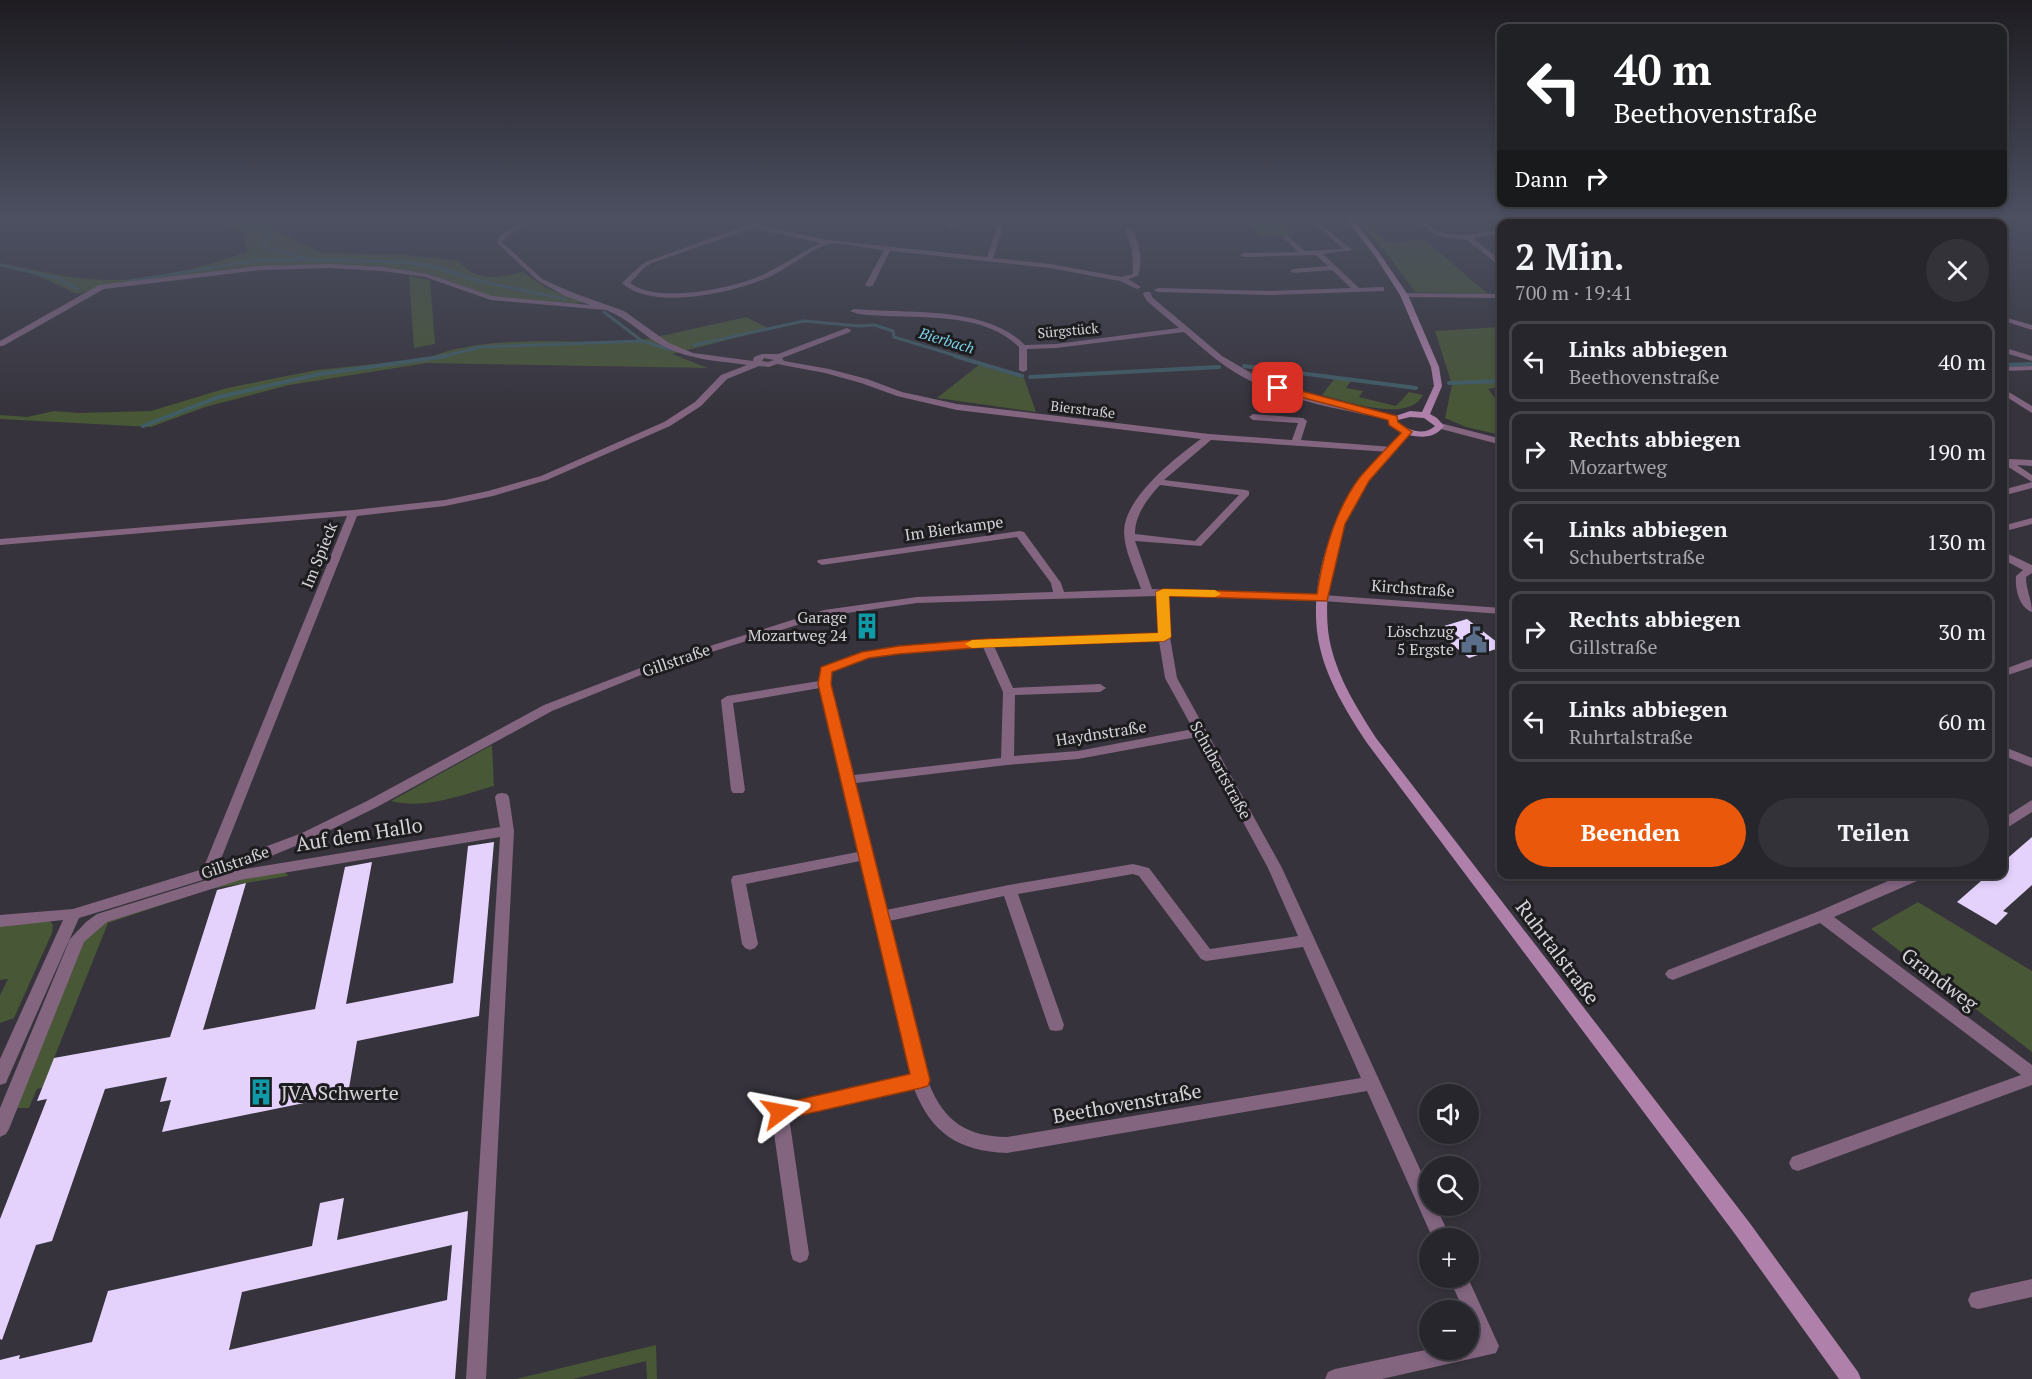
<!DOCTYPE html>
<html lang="de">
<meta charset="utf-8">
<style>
:root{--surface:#28262d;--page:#343239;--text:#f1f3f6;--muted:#a5a5aa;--line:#444349;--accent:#ea580c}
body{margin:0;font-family:"PT Serif",serif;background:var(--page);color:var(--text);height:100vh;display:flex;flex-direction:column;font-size:22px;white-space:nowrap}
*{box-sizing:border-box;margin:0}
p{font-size:20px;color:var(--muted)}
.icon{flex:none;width:33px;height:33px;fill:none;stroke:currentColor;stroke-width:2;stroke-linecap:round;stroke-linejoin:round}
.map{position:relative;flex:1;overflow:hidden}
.drawer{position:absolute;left:1497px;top:219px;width:510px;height:660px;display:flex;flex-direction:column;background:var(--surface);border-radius:12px;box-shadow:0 3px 9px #0003,0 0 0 2px var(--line)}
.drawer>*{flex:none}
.top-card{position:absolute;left:1497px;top:24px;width:510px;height:183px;border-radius:12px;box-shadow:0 3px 9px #0003,0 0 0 2px var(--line);background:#202124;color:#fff;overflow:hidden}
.tools{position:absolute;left:1419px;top:1084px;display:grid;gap:12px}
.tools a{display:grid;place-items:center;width:60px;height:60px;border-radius:50%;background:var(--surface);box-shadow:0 3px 9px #0003,0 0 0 2px var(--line);font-size:30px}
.pin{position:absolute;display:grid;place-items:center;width:51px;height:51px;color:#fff;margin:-26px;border-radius:12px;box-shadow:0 3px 9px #0006}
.me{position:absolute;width:66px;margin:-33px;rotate:77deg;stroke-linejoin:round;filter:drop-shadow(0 0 4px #0008)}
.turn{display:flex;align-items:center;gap:21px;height:126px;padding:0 18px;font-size:27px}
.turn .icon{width:78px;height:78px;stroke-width:2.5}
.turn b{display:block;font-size:42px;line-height:51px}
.then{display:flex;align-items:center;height:57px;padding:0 18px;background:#0003;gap:12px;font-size:22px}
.round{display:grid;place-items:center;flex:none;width:63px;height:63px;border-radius:32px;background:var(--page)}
.headline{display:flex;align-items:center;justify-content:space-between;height:102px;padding:0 18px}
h1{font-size:36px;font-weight:600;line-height:45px}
.button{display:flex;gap:12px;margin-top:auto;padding:12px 18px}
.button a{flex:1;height:69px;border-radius:36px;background:var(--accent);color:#fff;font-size:24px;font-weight:600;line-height:69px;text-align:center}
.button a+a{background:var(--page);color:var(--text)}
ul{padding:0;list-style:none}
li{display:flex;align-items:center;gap:18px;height:81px;margin:0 12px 9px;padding:0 6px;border:3px solid var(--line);border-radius:12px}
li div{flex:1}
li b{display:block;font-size:22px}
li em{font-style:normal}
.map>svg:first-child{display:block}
</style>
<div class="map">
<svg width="2032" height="1379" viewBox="0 0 2032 1379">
<rect width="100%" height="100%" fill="#36333c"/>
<path fill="#485735" d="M213,219H259L300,243L323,253L405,255L459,261C476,283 499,277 523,272L546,288L582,302L574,304L494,297L429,274L384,268L265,267L119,284L77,294L35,274L0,266V263C36,270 72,280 109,280C156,281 203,267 247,252L243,232Z
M1283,219L1287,223L1283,224L1294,235L1262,237L1246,220Z
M1356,219H1367L1385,241L1393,243L1424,239L1488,294L1415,292L1385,251Z
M409,276L430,280L435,344L414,348Z
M746,317L770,329L672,354L708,368L427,363L289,385L205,407L151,427L0,419V415L27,417L54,411L79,413L151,411L227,388L317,370L425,359C489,332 567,345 634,341C646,340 658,336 670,334C695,328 721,323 746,317Z
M1501,327V387L1488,389L1501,405V435L1466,427L1445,418L1452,385L1435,331Z
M980,364L1024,378L1036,412L937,398Z
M1335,378L1351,381L1346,388L1363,391L1359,397L1396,406L1409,392L1423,395C1408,424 1347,401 1322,395Z
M492,745L494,786C461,795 425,810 391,801Z
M285,872L288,876L210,889L108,923L42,1088L37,1089L29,1108H17L85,938L100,924L230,881Z
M1918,902L2032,971V1052L1871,929Z
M50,921L53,925L52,933L14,1018L0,1023V995L8,979L0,980V923Z
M656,1345L657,1379H647L646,1361L573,1379H516Z"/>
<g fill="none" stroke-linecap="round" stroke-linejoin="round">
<path stroke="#405d66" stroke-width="3" d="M238,219L269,234L270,236L262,246L311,260L406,262L440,268L479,281L565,299
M0,265L57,278L77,289
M130,281L261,260H304
M604,312L642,341L672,350
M694,345L804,321L859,326L874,325L893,331L894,337L960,357
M441,357L480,347L642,341"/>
<path stroke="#405d66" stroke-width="4" d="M955,356L1022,376
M2002,365L2032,364
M1244,366L1416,388
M1030,377L1219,367
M1449,383L1502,381
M143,426L219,397L320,374L447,356"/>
</g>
<path fill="#e4d2fd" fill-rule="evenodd" d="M1467,619L1502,646V647L1469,658L1449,642L1460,638L1444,626Z
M2032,837V885L2003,911L2008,913L1996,925L1957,902L1989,874H2002V863Z
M494,842L479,1016L357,1041L348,1094L162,1132L171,1100L160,1102L167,1077L105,1089L52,1241L36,1245L2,1340L0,1339V1219L47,1099L37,1101L54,1058L170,1037L217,890L246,883L203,1030L315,1009L345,867L372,862L346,1004L453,983L468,846Z
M344,1198L337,1240L468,1211L455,1379H0V1360L20,1355L19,1359L92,1342L108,1291L312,1246L320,1203ZM452,1245L447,1300L229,1350L242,1292Z"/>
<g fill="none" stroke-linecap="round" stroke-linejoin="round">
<path fill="#836580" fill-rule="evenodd" d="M524,219H532L505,238L502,242L542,279L571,292L624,311L669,343L693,353L753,361L754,357L762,354H778L847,328L851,330L850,332L782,358L784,361L829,369L867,379L902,392L957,404L1209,434L1292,440L1298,423L1253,420L1249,417L1253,414L1303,418L1307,421L1301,440L1393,447L1395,449L1390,452L1211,440L1164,480L1246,490L1249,491V495L1201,546L1135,541L1152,589L1323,595L1502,608V614L1323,601L1169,596L1170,637L1177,678L1282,868L1430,1191V1206H1436L1451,1239H1433L1367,1091L1007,1153C959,1151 932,1134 914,1089L789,1117L809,1254L807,1260L800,1263L793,1260L791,1254L771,1112L774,1107L910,1075L860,861L746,884L758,944L755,948L750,950L745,948L742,944L731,880L733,876L858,852L820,688L733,703L745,790L743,793H733L731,790L721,700L727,696L819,681L822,668L862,653L899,647L987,640L1158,634V596L917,603L826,616L651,671L552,711L377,807L312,839L245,867L79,918L8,1078L6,1083L0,1085V1059L63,920L0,927V915L73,909L203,869L347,516L0,545V539L353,510L445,500L488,491L541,476L664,422L695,402L721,375L747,365C719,361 691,360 665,347C644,337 628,318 606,310L491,300L425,277L383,271L328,268L261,270L104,289L3,346H0V341L99,285L261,266L328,264L383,267L428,274L492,296L590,305L565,296L538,281L497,243L500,236ZM764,358L774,360L768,362L762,361ZM777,364L825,373L861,383L897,396L957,410L1201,439C1176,457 1125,497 1124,531C1124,551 1135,571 1141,589L1064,592L1061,583L1024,532L1020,531L818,560L817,562L822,565L1017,537L1051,583L1053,592L917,597L824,610L643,667L544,705L367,801L302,833L219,864L357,516L445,506L493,496L547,480L670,426L701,406L727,379L759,366L769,367ZM1160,485L1239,495L1195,541L1135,534C1135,515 1147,499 1160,485ZM1159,641L1165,678L1193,729L1078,751L1014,756L1015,695L1100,692L1106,688L1100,684L1013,688L994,646ZM983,647L1003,692L1001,758L854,775L831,684L832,672L868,658L899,653ZM1197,737L1268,868L1298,936L1210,949L1149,868L1133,864L1009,885L886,910L856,783L1007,765L1078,759ZM1133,874L1139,876L1201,959L1206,961L1303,947L1361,1078L1007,1137C966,1136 945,1122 929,1084L889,921L1004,896L1048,1025L1050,1030L1056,1031L1062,1030L1064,1025L1018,894Z
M717,219H730L751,224L759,219H767L758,225L827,240L987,257L1000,219H1006L993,258L1050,264L1122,277L1133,274L1132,250L1124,227L1127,225C1140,235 1143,261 1138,276L1128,279L1141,287L1137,289L1120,281L1050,268L890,251L873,285L869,287L865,285L884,250C870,249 842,242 829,244C817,246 786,269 773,275C739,292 652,312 622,283L641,265L648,261L745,226ZM753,228L821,243C800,253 781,267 760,276C730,289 657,304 630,283L645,267L652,263Z
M903,219H909L906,225L901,224Z
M950,219H956L952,228L949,230L946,228Z
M1414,219C1427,219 1432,231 1444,233C1463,238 1482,232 1502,230V234L1476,237L1474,239L1502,262V268L1467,240L1438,236Z
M1627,219H1637L1647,224H1637Z
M1317,221L1352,250L1323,254L1359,288L1381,287H1384V291L1270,295L1158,292L1154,290L1158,288L1270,291L1351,288L1332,270L1293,273L1290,271L1293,269L1328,266L1316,255L1243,257L1240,255L1243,253L1298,252L1284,238V236L1286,235L1305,251L1343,249L1315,224V222Z
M1144,292H1150L1153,298L1222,356L1263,380L1300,393L1398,418L1394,421C1343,409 1289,402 1243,377C1221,365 1202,348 1184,332L1056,348L1027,349V370L1023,372L1019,370V347C986,314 930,318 887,316C876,315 860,316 850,311L854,309C907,314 985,305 1025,345L1056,344L1179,328L1147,301L1143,294Z
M1401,293L1502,294V298L1404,297L1400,295Z
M2004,317L2032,325V330L2004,321Z
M2002,347L2032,356V361L2002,352Z
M2032,366V370L2002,371V367Z
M2002,388L2032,406V413L2002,394Z
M1440,423L1502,439V445L1437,428V424Z
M2002,456L2009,459L2032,460V466L2017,465L2032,475V482L2002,463Z
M2032,482V488L2002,496V490Z
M2032,518V524L2002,532V526Z
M2002,551L2032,565V573L2026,577C2026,590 2032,600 2032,612C2019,607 2015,589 2016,576L2023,570L2002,559Z
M2032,659V667L2002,677V670Z
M2002,746L2032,758V767L2002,755Z
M502,793L507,794L509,797L514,831L486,1379H466L500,837L240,880L107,922L84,942L9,1129L6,1134L0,1137V1108L70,939L86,922L97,914L239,870L500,827L495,797L497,794Z
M2032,800V812L2002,831V819Z
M1904,874H1926L1924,878L1834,917L2032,1065V1085L1798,1171L1792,1169L1789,1163L1792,1157L2021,1075L1820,923L1678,978L1673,980L1668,978L1665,974L1668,970L1817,912Z
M1449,1278H1468L1499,1346L1496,1353L1382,1379H1325L1328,1372L1335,1369L1430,1349L1468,1350V1340L1476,1339L1468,1322V1311H1464Z
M2032,1279V1297L1978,1309L1971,1307L1968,1300L1971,1293L1978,1291Z"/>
<path fill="#ae80aa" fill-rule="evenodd" d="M1346,219H1353L1380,254L1408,295L1439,367L1442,386L1430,414L1437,418L1444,426C1435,438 1423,438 1409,435C1397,449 1383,461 1372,476C1339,519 1318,594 1331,647C1339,680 1358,710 1376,738L1749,1222L1858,1372L1861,1379H1839L1735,1234L1367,743C1348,714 1328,682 1320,648C1306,591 1330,519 1364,473C1375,459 1389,446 1402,433L1390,425V418L1410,411L1422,412L1434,386L1431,367L1400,295L1375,256ZM1410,417L1424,418L1435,426C1424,436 1409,431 1398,422V420Z"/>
</g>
<linearGradient id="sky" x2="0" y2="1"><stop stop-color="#1e1c21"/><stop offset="0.53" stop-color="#4c5061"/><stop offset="1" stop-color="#4c5061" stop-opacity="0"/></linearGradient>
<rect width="2032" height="412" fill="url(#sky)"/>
<path fill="#ea580c" stroke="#983908" stroke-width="1.5" d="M1278,385L1397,416L1398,422L1412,432L1369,481L1345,524L1327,601L1169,596L1171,637L1164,641L987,647L899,654L869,658L832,672L831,684L930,1080L928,1086L921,1088L780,1120L773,1118L770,1112L773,1106L780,1104L910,1074L818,684L821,667L862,652L899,646L987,639L1158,633L1156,592L1163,589L1317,594C1323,554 1335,510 1360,477C1373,462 1388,447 1401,433L1389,425L1388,420L1274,390L1273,388Z"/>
<path fill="#f59e0b" d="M1163,589L1215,590L1221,594L1215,597L1169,596L1171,637L1164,641L972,648L965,644L972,640L1158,633L1156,592Z"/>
<defs>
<g id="building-bare" transform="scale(2.07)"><path d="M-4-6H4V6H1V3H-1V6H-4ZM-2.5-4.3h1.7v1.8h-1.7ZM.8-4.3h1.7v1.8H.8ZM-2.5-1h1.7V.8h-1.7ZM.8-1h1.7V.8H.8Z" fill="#0f9aa8" stroke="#1d1c1f" stroke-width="2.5" paint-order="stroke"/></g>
<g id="civic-bare" transform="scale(2.07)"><path d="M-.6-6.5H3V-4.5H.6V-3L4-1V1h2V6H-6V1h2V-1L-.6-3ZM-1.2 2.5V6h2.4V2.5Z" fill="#5c6f8a" stroke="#1d1c1f" stroke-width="2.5" paint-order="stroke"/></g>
</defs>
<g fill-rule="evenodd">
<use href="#building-bare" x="867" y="626"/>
<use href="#civic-bare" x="1474" y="640"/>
<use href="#building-bare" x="261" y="1092"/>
</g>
<g text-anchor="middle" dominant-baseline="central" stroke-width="6" stroke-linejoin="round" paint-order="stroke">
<g font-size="14" fill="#d5d3d8" stroke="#1d1c1f">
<text transform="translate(1068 330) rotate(-5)">Sürgstück</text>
<text transform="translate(1083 409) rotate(7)">Bierstraße</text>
</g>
<g font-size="15" font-style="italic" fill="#7ed3ec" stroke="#1d1c1f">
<text transform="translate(947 340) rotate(17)">Bierbach</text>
</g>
<g font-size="16" fill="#d5d3d8" stroke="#1d1c1f">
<text transform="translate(954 528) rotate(-8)">Im Bierkampe</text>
<text transform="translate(319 555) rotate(-68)">Im Spieck</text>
<text transform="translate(1413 588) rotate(4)">Kirchstraße</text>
<text transform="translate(676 660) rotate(-19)">Gillstraße</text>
<text transform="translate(1101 733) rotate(-9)">Haydnstraße</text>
<text transform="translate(1221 770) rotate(61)">Schubertstraße</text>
<text transform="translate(235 862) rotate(-19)">Gillstraße</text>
</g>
<g font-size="16" fill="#d5d3d8" stroke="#1d1c1f" text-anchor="end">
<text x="847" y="617">Garage<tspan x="847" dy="18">Mozartweg 24</tspan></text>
<text x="1454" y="631">Löschzug<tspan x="1454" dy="18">5 Ergste</tspan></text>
</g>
<g font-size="20" fill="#d5d3d8" stroke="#1d1c1f">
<text transform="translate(359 834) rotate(-9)">Auf dem Hallo</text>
<text transform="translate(1558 952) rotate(53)">Ruhrtalstraße</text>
<text transform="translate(1940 979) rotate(37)">Grandweg</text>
<text transform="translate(1127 1103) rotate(-10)">Beethovenstraße</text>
</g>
<g font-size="20" fill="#d5d3d8" stroke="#1d1c1f" text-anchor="start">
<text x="281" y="1092">JVA Schwerte</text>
</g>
</g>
</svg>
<div class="tools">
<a><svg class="icon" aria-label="sound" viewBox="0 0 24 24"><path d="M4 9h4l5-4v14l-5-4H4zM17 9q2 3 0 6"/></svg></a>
<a><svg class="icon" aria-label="search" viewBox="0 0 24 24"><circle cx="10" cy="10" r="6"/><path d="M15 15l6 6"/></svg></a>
<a>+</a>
<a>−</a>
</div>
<div class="pin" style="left:1278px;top:388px;background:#d93025"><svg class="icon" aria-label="arrive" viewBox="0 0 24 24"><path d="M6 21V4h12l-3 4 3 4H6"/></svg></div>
<svg class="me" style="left:780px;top:1112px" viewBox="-20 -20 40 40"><path d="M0-17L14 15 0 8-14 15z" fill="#ea580c" stroke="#fff" stroke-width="4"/></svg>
<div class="top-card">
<div class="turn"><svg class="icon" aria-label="left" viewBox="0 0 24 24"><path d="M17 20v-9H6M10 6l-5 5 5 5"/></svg><div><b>40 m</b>Beethovenstraße</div></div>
<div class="then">Dann<svg class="icon" aria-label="right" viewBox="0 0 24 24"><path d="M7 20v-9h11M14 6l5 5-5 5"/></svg></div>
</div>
<section class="drawer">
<div class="headline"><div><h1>2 Min.</h1><p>700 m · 19:41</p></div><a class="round"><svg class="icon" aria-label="close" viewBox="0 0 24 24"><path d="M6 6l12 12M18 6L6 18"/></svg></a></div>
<ul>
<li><svg class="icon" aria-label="left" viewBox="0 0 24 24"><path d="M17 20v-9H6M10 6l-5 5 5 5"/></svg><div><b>Links abbiegen</b><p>Beethovenstraße</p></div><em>40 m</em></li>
<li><svg class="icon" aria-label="right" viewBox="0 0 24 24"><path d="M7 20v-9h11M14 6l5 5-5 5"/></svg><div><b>Rechts abbiegen</b><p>Mozartweg</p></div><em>190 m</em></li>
<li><svg class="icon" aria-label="left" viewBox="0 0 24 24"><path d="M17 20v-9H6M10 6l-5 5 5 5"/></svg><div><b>Links abbiegen</b><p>Schubertstraße</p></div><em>130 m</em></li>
<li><svg class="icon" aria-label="right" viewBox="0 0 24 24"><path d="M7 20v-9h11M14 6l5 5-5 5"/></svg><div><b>Rechts abbiegen</b><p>Gillstraße</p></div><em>30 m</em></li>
<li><svg class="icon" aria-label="left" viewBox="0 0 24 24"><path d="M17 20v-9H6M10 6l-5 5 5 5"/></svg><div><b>Links abbiegen</b><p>Ruhrtalstraße</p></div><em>60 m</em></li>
</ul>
<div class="button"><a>Beenden</a><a>Teilen</a></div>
</section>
</div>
